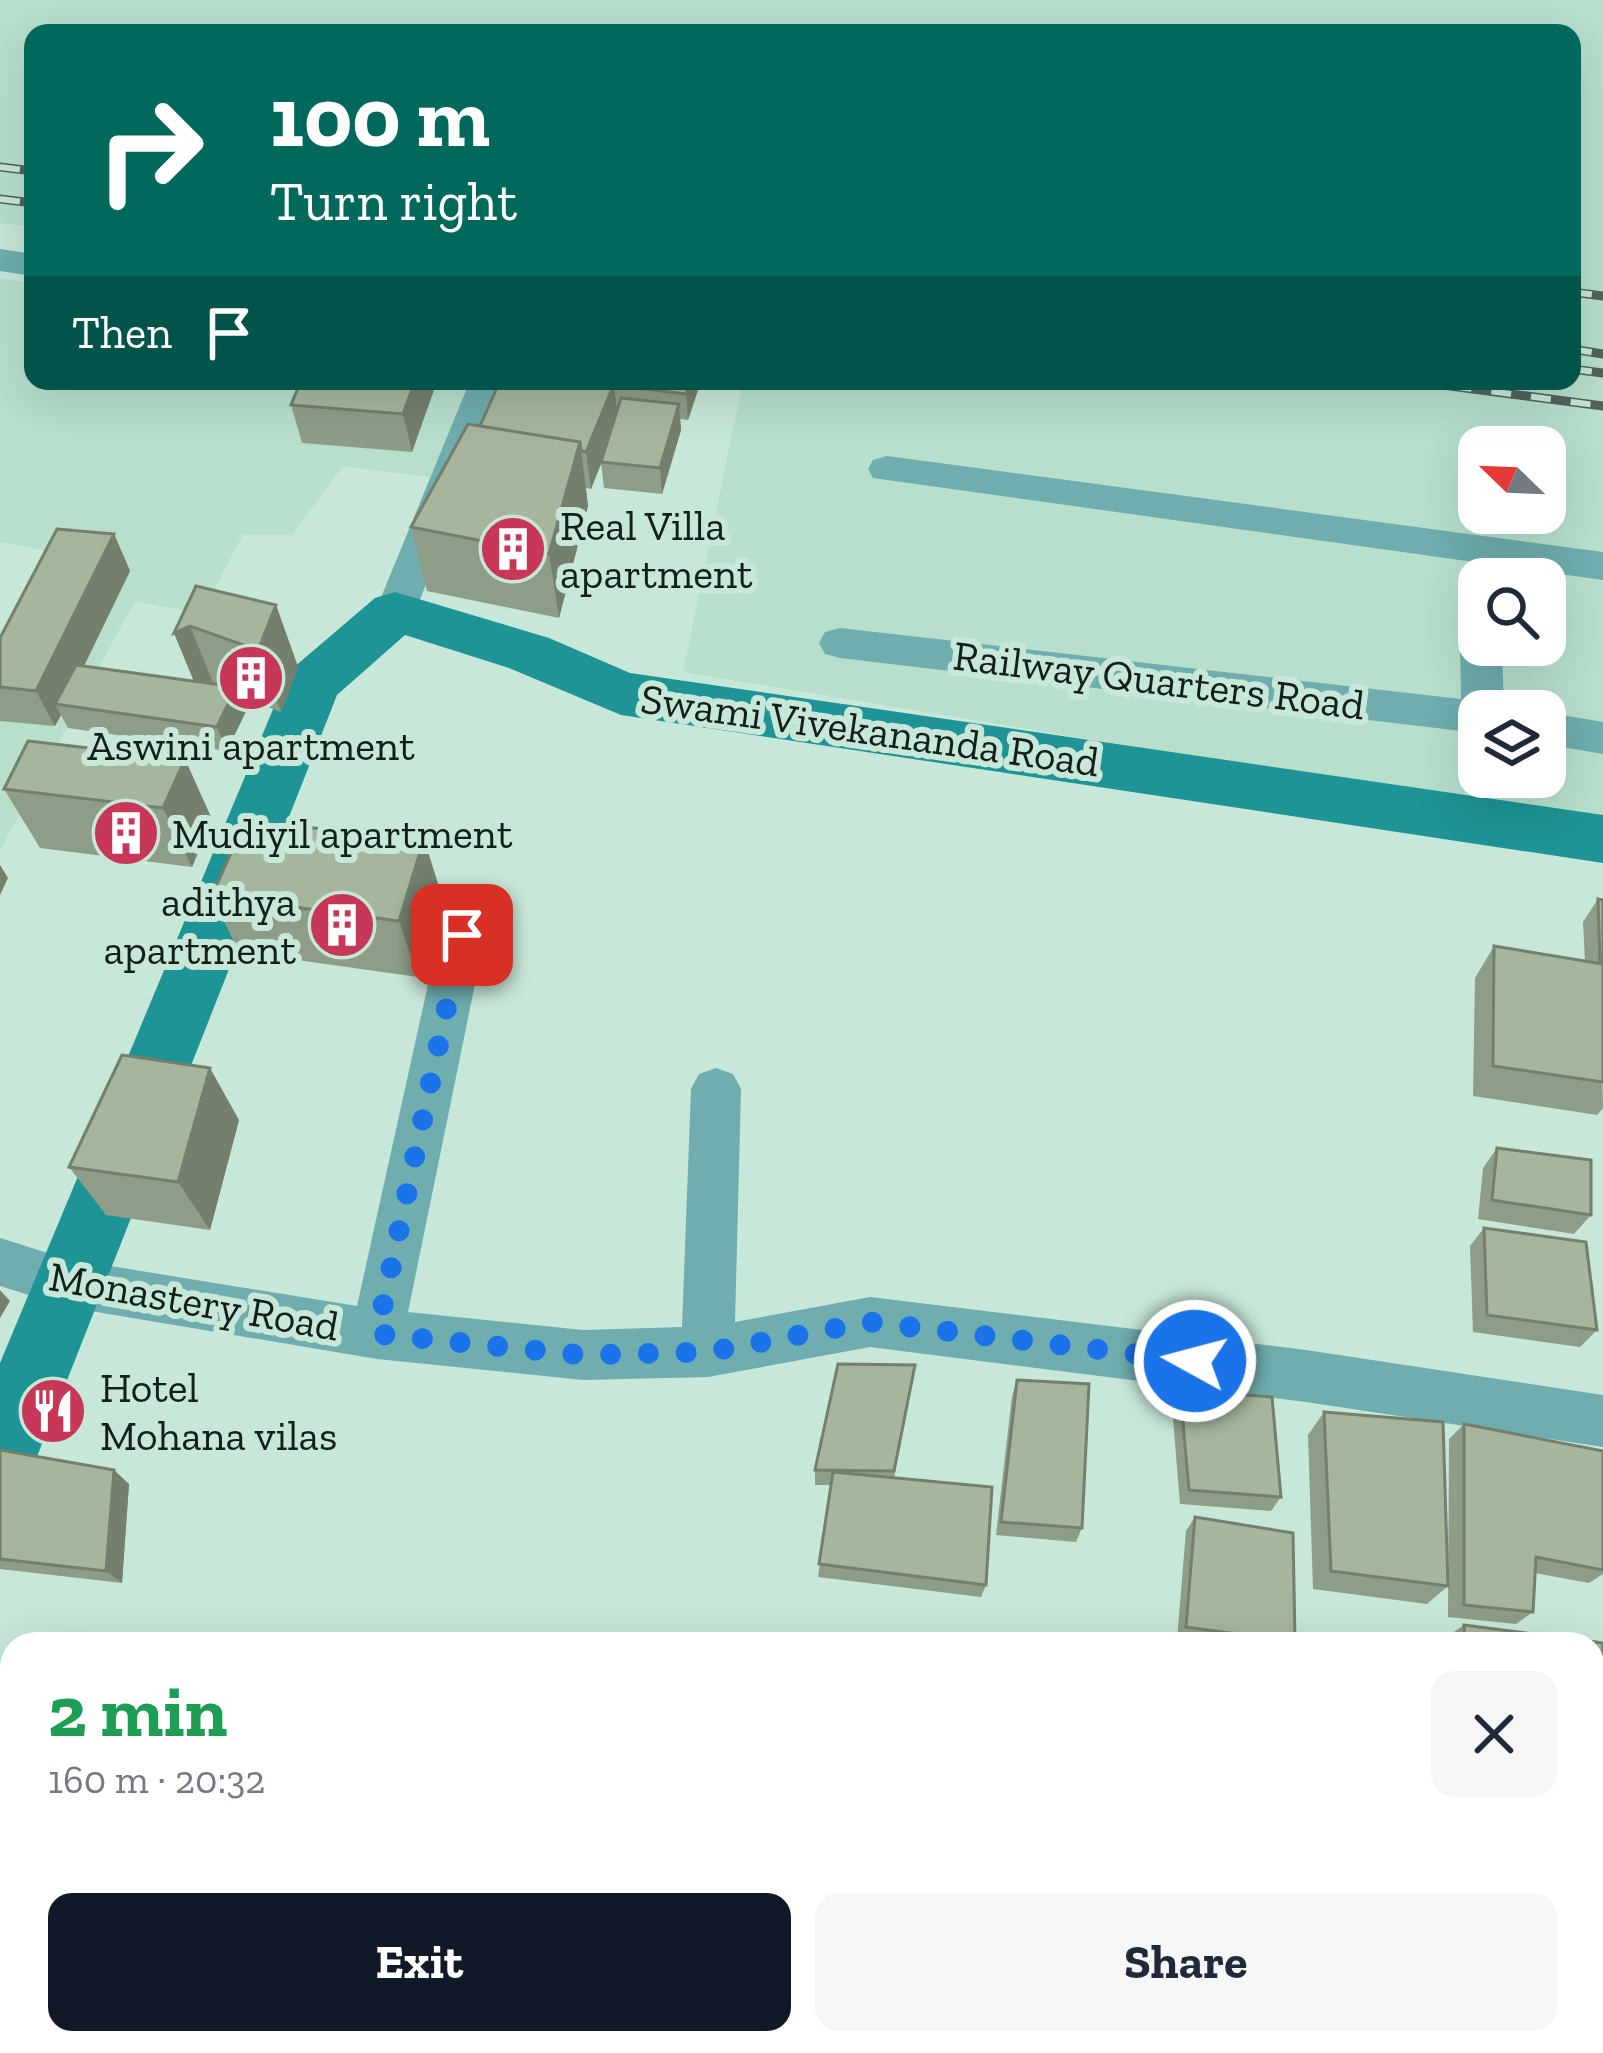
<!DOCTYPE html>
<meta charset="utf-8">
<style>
:root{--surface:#fff;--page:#f6f6f7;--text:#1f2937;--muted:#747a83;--accent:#111827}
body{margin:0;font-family:"Zilla Slab",serif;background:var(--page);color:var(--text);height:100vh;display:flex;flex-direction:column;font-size:45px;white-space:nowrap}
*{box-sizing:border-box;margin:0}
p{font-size:39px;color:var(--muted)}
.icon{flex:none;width:66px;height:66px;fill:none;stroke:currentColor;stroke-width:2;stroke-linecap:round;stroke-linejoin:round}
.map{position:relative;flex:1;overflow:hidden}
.drawer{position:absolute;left:0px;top:1632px;width:1605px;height:423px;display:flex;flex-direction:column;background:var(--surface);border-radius:36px 36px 0 0;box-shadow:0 12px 48px #0002}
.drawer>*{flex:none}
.banner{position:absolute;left:24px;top:24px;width:1557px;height:366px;border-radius:24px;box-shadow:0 12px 48px #0002;background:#00695c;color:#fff;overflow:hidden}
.needle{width:78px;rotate:293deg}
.controls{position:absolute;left:1458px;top:426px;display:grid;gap:24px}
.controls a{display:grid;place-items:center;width:108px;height:108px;border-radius:24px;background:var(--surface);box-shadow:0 12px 48px #0002;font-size:60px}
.pin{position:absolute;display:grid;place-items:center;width:102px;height:102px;color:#fff;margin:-51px;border-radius:24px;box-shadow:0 6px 18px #0006}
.me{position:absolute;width:132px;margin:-66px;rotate:277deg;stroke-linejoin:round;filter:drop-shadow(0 0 9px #0008)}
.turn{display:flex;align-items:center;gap:42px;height:252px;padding:0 48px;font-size:54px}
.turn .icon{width:156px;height:156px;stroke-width:2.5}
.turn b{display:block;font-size:84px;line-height:102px}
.then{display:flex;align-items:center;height:114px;padding:0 48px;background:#0003;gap:24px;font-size:45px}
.round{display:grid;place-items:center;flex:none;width:126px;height:126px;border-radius:24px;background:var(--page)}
.head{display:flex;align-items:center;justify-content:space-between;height:204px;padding:0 48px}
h1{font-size:72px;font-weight:700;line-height:90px;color:#1e9e55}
.primary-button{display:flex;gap:24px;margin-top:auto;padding:24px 48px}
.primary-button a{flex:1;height:138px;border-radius:24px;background:var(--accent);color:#fff;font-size:48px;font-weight:700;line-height:138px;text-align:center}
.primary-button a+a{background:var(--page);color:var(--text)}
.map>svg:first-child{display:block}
</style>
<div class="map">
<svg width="1603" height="2053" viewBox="0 0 1603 2053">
<rect width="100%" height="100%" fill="#c7e7d8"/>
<path fill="#b7dfcc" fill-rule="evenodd" d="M0,0H1603V824L683,672L743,381H1572V33H33V227L0,223ZM1479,447H1545V513H1479ZM1479,579H1545V645H1479ZM1479,711H1545V777H1479Z
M0,278L33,284V381H477L430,477L343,466L292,535H243L201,614L135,601L0,850V645L49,551L0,542Z"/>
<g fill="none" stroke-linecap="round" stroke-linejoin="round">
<path fill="#6fadae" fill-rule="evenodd" d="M0,249L33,254V276L0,271Z
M470,381H506L415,612L409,622L395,627L381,622L375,612Z
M887,456L1603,552V580L873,478L868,469L873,460Z
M840,628L1461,699L1460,645L1466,634L1479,630V645H1502L1504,711H1479V733L840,658L825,654L819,643L825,632Z
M1545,712L1603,722V754L1545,744Z
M462,916L478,922L485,935L408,1312L583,1330L682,1327L691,1089L699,1074L716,1068L733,1074L741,1089L735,1322L870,1297L1306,1350L1603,1395V1447L1306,1402L870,1347L708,1377L583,1380L377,1359L67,1307L0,1286V1238L67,1259L357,1306L439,935L446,922Z"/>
<path fill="#1e9496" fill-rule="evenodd" d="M395,592L549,638L630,673L1603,815V863L621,715L509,668L405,635L337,695L38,1454L27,1480L0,1491V1363L284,683L293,668L375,598Z"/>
<g stroke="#51645c" stroke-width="9">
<path id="rail" d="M0,167L33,171
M0,199L33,203
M1572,292L1603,296
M1572,349L1603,354
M1572,369L1603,373
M1412,381L1603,406"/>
</g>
<use href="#rail" stroke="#c7e7d8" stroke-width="6" stroke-dasharray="20" stroke-linecap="butt"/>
</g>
<path fill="#8e9d87" d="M301,381H437L412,452L302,443L291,405Z
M500,381H701L688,420L680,419L681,430L662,494L604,488L601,463L591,489L586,488L588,506L559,618L427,591L411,527L480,426Z
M114,534L130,571L84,666L194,681L174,633L196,586L276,605L298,667L281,712L240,697L246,711L227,751L68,728L61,715L55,726L0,721V638Z
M28,741L212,819L192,867L40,848L4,789Z
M424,839L442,897L418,977L239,952L212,896Z
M1598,899L1603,1108L1597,1115L1473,1096L1475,978L1494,946L1585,961L1583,922Z
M239,1120L210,1230L106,1215L69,1167Z
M1497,1148L1591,1215L1574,1234L1478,1219L1483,1168Z
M1484,1228L1597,1330L1580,1347L1473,1332L1470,1246Z
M915,1365L894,1478L986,1585L981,1597L818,1577L831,1485H815V1470Z
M1017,1380L1082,1528L1076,1542L996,1535L1012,1396Z
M1180,1390L1281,1497L1271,1511L1180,1504L1172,1406Z
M1324,1412L1448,1586L1427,1604L1313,1589L1308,1435Z
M1464,1424L1603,1451V1574L1589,1583L1535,1573L1533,1612L1516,1624L1448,1617L1449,1439Z
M0,1450L129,1484L122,1583L0,1569Z
M1195,1517L1295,1642L1293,1644H1217L1177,1639L1186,1531Z
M1464,1625L1603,1643V1878L1593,1875V1644H1449L1448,1636Z
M1109,2043H1194L1195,2053H1110Z
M1441,2043H1593L1603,2053H1442Z"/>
<path fill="#747f6e" d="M415,381H437L412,452L403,414Z
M691,381H701L688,420L686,394Z
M614,384L618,422L591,489L586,452Z
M679,404L681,430L662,494L660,468Z
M580,442L588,506L559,618L549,554Z
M114,534L130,571L65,705L55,704L61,715L55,726L36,691Z
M276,605L298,667L281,712L258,650Z
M190,626L215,688L200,696L174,633Z
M236,687L246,711L227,751L217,727Z
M185,759L212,819L192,867L163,808Z
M424,839L442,897L418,977L399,921Z
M0,865L8,878L0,895Z
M210,1068L239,1120L210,1230L178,1182Z
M0,1290L10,1301L0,1318Z
M114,1470L129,1484L122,1583L106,1571Z"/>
<path fill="#a5b69d" stroke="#747f6e" stroke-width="3" d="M301,381H415L403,414L291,405Z
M500,381H593L614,384L586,452L581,451L580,442L480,426Z
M610,381H691L686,394L614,385L609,383Z
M621,398L679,404L660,468L601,462Z
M468,424L580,442L549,554L411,527Z
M57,529L114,534L36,691L0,687V638Z
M196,586L276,605L258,650L190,626L174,633Z
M76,665L236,687L217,727L55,704Z
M28,741L185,759L163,808L4,789Z
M245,821L424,839L399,921L212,896Z
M1598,899L1603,900V964L1600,963Z
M1494,946L1603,964V1082L1493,1066Z
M122,1055L210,1068L178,1182L69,1167Z
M1497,1148L1591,1160V1215L1492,1200Z
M1484,1228L1586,1242L1597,1330L1487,1315Z
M838,1364L915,1365L894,1471L815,1470Z
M1017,1380L1089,1384L1082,1528L1001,1522Z
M1180,1390L1272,1397L1281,1497L1189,1490Z
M1324,1412L1443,1422L1448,1586L1331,1571Z
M1464,1424L1603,1451V1570L1536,1557L1533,1612L1464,1605Z
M0,1450L114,1470L106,1571L0,1559Z
M833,1472L992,1487L986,1585L819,1564Z
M1195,1517L1293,1533L1295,1642L1186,1627Z
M1464,1625L1603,1643V1866L1593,1864V1644H1465Z
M1324,1640L1351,1644H1324Z
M1593,1949L1603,1951V2053H1468L1467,2043H1593Z
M798,2043H928V2053H797Z
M1117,2043H1194L1195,2053H1118Z
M414,2050L413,2053H382Z"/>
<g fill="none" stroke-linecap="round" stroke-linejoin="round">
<path stroke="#1a73e8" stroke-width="21" stroke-dasharray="0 37.8" d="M462,935L377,1334L583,1355L708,1352L870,1322L1195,1361"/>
</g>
<defs>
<g id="building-disc" transform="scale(3.45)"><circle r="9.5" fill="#c73757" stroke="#c7e7d8"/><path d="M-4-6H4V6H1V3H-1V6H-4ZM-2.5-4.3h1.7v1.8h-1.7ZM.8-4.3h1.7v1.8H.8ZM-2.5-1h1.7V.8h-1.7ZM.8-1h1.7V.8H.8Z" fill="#fff"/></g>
<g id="restaurant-disc" transform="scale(3.45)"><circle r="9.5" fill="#c73757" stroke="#c7e7d8"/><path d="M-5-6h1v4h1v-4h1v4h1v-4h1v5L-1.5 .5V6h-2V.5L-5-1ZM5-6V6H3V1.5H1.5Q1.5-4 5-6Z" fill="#fff"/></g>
</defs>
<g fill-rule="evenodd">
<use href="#building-disc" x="513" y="549"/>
<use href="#building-disc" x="251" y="678"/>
<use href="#building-disc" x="126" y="833"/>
<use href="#building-disc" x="342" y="925"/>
<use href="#restaurant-disc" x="53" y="1411"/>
</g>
<g text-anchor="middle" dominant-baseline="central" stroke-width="12" stroke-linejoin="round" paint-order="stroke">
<g font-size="42" fill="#131f1a" stroke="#c7e7d8" text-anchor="start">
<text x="560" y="525">Real Villa<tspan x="560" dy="48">apartment</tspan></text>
<text x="251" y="745" text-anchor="middle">Aswini apartment</text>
<text x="172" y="833">Mudiyil apartment</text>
<text x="296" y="901" text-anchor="end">adithya<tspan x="296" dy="48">apartment</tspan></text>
<text x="100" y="1387">Hotel<tspan x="100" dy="48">Mohana vilas</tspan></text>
</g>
<g font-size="42" fill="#131f1a" stroke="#c7e7d8">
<text transform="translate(1159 680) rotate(7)">Railway Quarters Road</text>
<text transform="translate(870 730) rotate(8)">Swami Vivekananda Road</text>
<text transform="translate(194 1301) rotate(10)">Monastery Road</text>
</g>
</g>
</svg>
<div class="controls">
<a><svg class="needle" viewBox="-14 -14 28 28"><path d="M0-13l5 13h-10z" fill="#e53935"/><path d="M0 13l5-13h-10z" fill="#747a83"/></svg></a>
<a><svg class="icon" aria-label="search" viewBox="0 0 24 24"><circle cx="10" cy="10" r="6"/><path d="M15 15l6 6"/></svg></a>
<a><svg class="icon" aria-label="layers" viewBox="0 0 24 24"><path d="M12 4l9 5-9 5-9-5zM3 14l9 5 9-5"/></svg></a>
</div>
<div class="pin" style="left:462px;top:935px;background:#d93025"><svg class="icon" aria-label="arrive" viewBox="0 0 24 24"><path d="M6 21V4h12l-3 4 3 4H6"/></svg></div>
<svg class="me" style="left:1195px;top:1361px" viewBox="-20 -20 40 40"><circle r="17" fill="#1a73e8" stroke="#fff" stroke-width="3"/><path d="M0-11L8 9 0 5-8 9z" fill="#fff"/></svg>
<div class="banner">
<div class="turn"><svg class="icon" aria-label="right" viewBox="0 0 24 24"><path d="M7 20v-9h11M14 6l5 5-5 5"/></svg><div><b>100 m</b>Turn right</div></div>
<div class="then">Then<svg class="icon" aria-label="arrive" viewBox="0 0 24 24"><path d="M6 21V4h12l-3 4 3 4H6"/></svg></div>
</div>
<section class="drawer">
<div class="head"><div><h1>2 min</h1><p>160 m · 20:32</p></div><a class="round"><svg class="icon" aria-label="close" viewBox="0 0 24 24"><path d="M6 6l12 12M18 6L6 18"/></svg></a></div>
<div class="primary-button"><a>Exit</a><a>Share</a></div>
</section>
</div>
